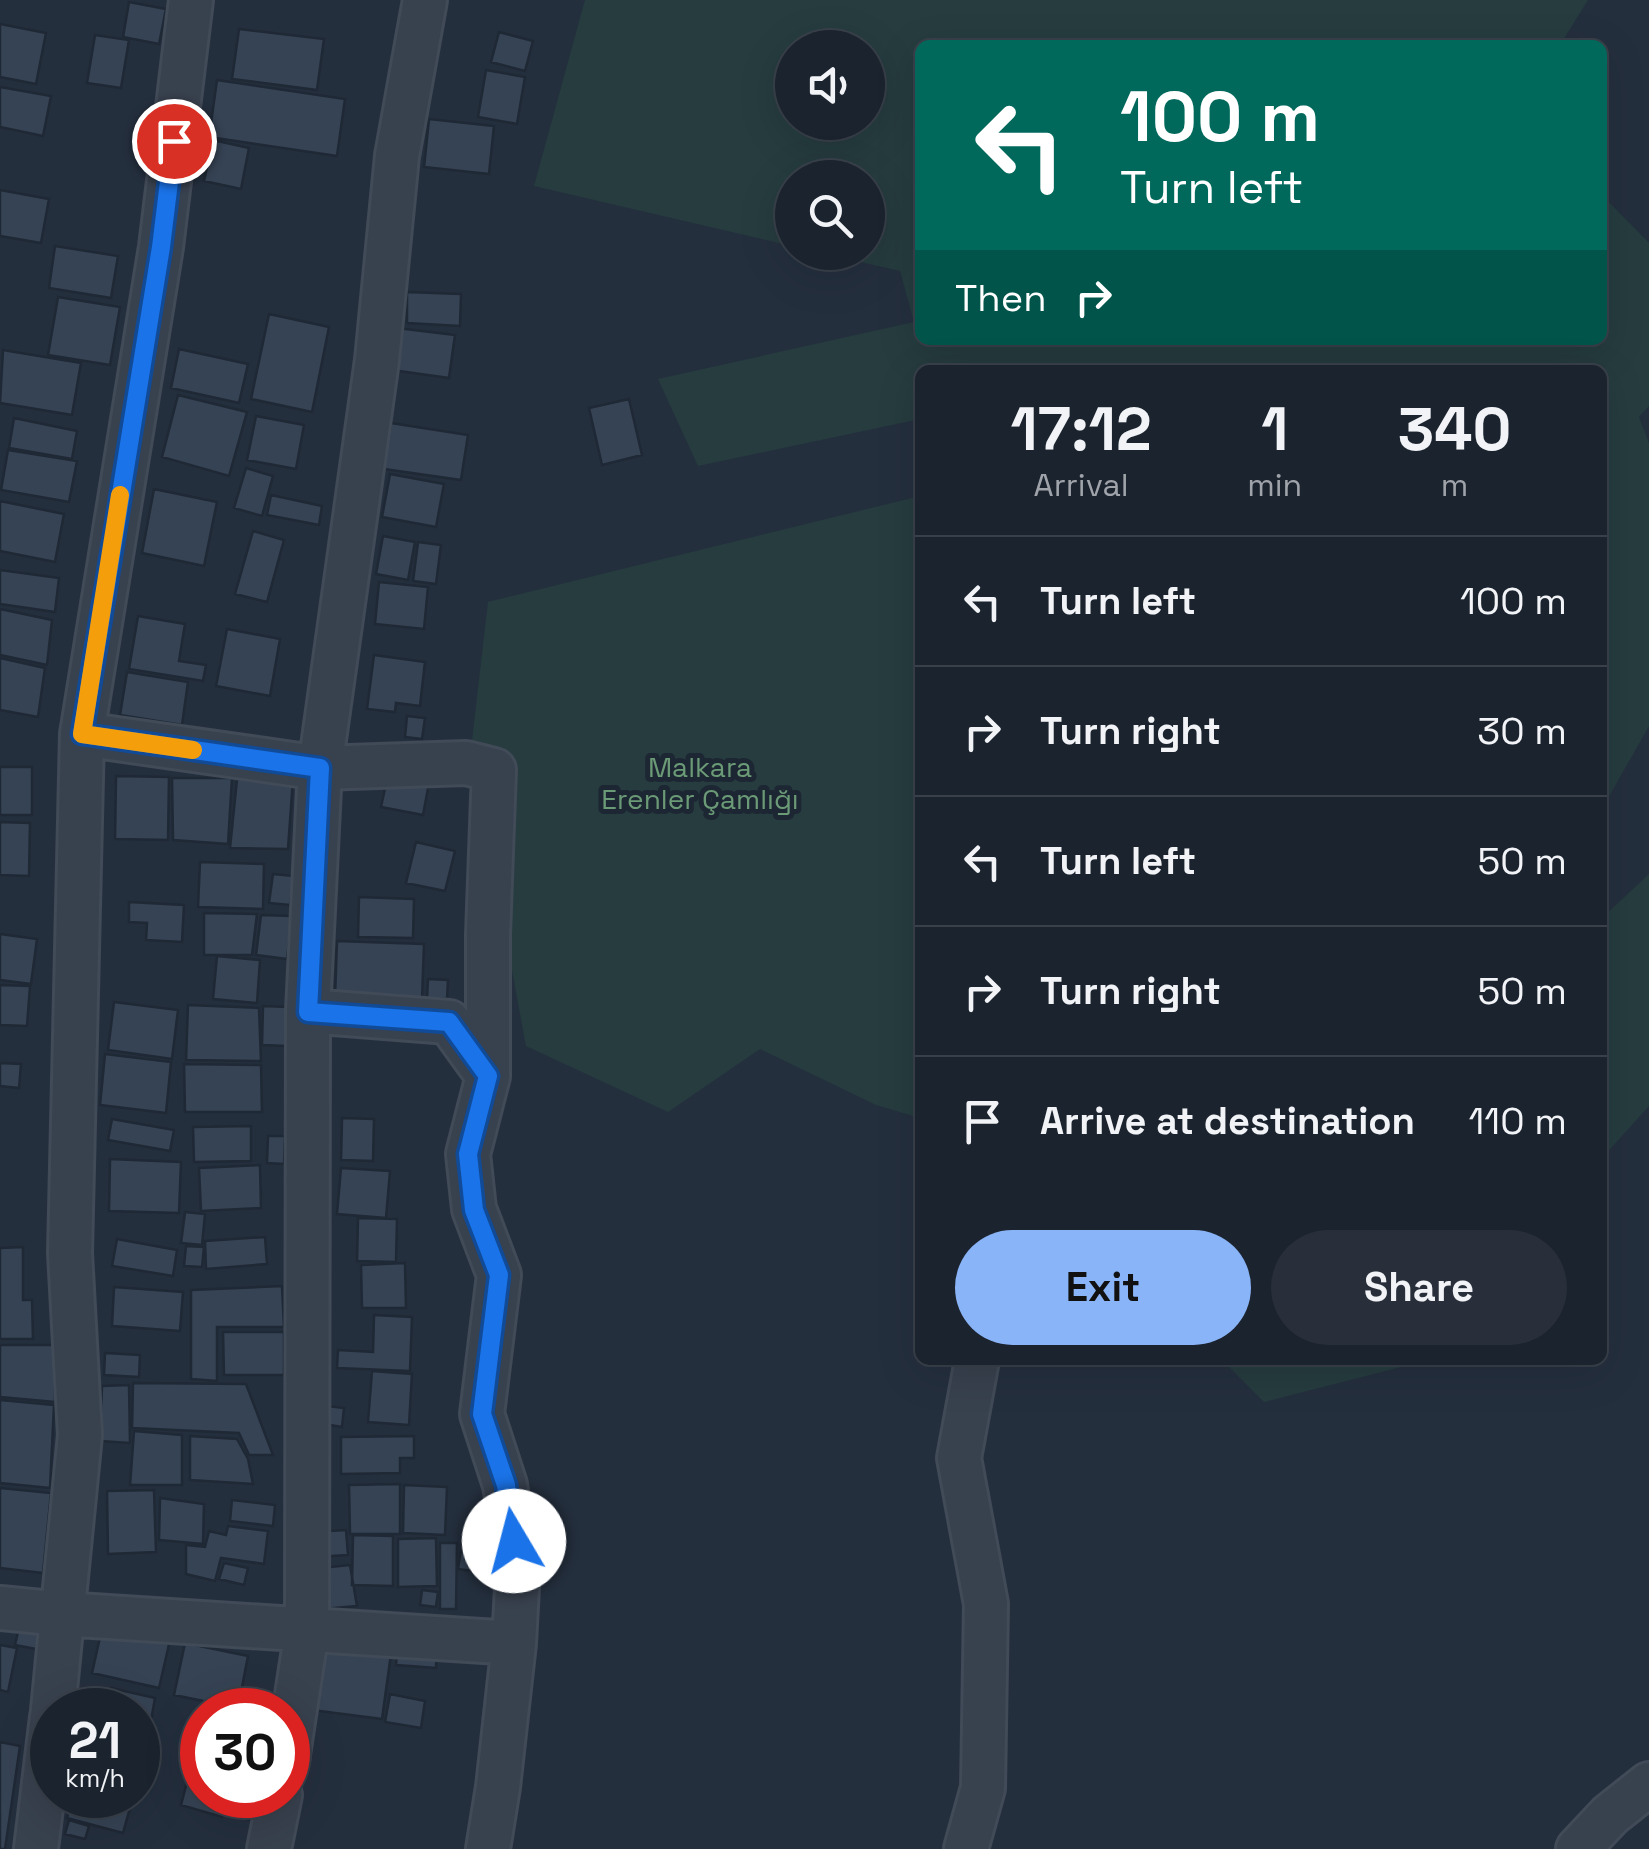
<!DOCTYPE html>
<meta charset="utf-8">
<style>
:root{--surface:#1b232e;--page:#282f3a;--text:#f1f3f6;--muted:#a0a4aa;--line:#39404a;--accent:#8ab4f8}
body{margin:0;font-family:"Space Grotesk",sans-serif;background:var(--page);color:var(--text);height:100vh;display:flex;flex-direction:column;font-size:38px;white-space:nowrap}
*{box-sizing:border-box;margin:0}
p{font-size:32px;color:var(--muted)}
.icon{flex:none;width:55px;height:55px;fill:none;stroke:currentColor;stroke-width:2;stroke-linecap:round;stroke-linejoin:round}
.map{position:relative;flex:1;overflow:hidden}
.panel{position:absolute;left:915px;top:365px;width:692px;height:1000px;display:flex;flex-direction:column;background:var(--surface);border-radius:15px;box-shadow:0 10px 40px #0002,0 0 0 2px var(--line)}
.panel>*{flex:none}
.top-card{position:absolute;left:915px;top:40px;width:692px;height:305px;border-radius:15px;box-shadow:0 10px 40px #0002,0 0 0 2px var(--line);background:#00695c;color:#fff;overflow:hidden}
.controls{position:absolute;left:775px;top:30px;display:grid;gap:20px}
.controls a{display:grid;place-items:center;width:110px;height:110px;border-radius:50%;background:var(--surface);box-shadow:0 10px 40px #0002,0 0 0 2px var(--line);font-size:50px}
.speed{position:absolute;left:30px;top:1688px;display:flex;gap:20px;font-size:50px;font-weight:700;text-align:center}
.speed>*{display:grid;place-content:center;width:130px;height:130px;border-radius:50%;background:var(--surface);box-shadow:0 10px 40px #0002,0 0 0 2px var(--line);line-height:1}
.speed small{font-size:25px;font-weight:400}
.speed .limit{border:15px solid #d22;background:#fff;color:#111}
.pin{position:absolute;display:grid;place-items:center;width:85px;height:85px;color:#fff;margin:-42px;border:5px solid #fff;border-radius:50%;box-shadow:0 2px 10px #0007}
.me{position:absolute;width:110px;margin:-55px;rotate:352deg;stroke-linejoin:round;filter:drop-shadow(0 0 8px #0008)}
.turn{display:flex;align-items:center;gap:35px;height:210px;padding:0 40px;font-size:45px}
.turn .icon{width:130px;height:130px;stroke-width:2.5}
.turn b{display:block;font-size:70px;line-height:85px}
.then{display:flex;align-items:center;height:95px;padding:0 40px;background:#0003;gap:20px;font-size:38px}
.eta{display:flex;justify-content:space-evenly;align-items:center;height:170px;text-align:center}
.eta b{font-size:60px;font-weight:800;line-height:70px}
.button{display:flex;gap:20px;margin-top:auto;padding:20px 40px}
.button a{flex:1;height:115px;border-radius:60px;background:var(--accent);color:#111;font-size:40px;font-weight:800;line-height:115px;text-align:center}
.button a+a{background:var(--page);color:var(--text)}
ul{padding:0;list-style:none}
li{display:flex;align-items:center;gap:30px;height:130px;padding:0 40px;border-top:2px solid var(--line)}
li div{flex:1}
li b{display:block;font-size:38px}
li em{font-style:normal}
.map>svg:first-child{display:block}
</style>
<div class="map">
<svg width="1649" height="1849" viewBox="0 0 1649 1849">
<rect width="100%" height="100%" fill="#242f3e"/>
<path fill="#263c3f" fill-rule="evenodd" d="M585,0H1588L1560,45H920V340H1602L1603,196L1649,243V406L1639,417L1649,443V726L1603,807L1602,370H920V419L698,466L658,379L914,322L900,271L821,253L868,252V178H792V246L534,186ZM792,48H868V122H792Z
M920,496V1118L876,1105L760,1049L668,1112L526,1046L471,749L488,602Z
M1649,874V1106L1603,1157V917Z
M1222,1360H1417L1413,1364L1264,1402Z"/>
<path fill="#364354" stroke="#1f2835" stroke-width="2.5" d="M129,2L166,9L159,44L123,37Z
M0,24L46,33L36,84L0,77Z
M239,29L324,39L317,90L232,79Z
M499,32L533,41L525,71L491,62Z
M95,35L129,40L121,88L87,83Z
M486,70L525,77L517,124L478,117Z
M217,80L345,99L337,156L209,137Z
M0,87L51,96L43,136L0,127Z
M429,119L494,126L489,174L424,167Z
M213,140L249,148L241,189L204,181Z
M0,190L49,199L41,243L0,236Z
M55,246L118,256L111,298L49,288Z
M407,292L461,294L460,326L407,323Z
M58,297L120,307L110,365L48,355Z
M269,314L329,327L312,412L251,399Z
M397,328L455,335L449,378L392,370Z
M179,349L248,364L239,403L171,388Z
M3,350L81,363L72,415L0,403Z
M178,395L247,412L229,476L162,457Z
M629,399L642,455L602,465L589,408Z
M256,416L304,425L296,469L247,460Z
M14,418L77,431L72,459L9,448Z
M391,423L468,435L461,480L384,469Z
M8,450L77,461L69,502L1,490Z
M246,468L273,476L262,516L234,508Z
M390,474L444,484L436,527L382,517Z
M154,489L217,502L204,566L142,553Z
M271,495L322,506L319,525L267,515Z
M0,501L64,514L55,562L0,551Z
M253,531L284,540L267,602L235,594Z
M383,536L415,542L408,580L376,574Z
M418,542L441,545L436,584L413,581Z
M0,570L59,578L55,612L0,604Z
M379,582L428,587L424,629L375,624Z
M0,609L52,620L47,665L0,655Z
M138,616L185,624L179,661L206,665L203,681L129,669Z
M227,629L280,639L270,696L216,686Z
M374,655L425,662L420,706L396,703L395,712L367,709Z
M0,658L45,668L38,717L0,710Z
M127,672L188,682L182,725L120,715Z
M407,716L425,718L422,739L405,737Z
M0,767H32V815H0Z
M388,774L429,783L423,815L381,807Z
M116,776L169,777L168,840L115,839Z
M172,778H232L228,844L173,840Z
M237,779H293L288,849L230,848Z
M0,822L30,823L29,876L0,875Z
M416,842L455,851L445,891L406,883Z
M200,862L264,864L263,909L198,907Z
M273,874L294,876L290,905L269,903Z
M359,897L414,899L413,938L358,937Z
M129,902L184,905L182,942L146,940L147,923L129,922Z
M204,913L257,914L252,955H204Z
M261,915L292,916L287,959L256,955Z
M0,934L37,939L31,984L0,980Z
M337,941L424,944L422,999L335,997Z
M217,956L260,960L257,1003L213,999Z
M428,979L448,980L447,999L427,998Z
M0,985L30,986L27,1026L0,1025Z
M114,1002L178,1010L172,1059L108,1050Z
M188,1005L259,1008L261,1061L186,1060Z
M263,1006L288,1007L287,1046L262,1045Z
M105,1054L171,1062L166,1113L100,1105Z
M0,1063L21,1064L19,1088L0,1086Z
M184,1064L261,1065L262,1112H185Z
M342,1118L374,1119L373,1161L341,1160Z
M112,1119L174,1130L170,1151L108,1140Z
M251,1126V1161L194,1162L193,1127Z
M268,1136H285L284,1164L267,1163Z
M110,1159L181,1162L179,1213L109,1211Z
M260,1165L261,1208L201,1211L199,1168Z
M341,1168L390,1171L386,1218L337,1214Z
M185,1212L205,1214L202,1245L181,1243Z
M358,1218L397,1219L396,1262L357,1261Z
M265,1237L267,1264L206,1269L205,1241Z
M117,1239L177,1250L173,1276L112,1266Z
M186,1246L204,1247L202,1267L184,1266Z
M23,1247V1300H32L33,1339H0V1248Z
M405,1263L406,1308H362L361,1265Z
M282,1286L284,1327H217V1381L191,1379V1290Z
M114,1287L183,1292L180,1331L112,1326Z
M374,1315L412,1317L410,1371L337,1368L338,1350L373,1352Z
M223,1332H284V1375H224Z
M0,1345H55V1402L0,1397Z
M105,1353L140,1355L139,1377L104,1375Z
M372,1371L412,1374L409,1425L368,1422Z
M133,1383L246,1384L273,1455H249L239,1433L132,1428Z
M129,1385L130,1443L100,1441L102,1386Z
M0,1400L54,1405L50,1488L0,1483Z
M327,1406L344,1408L342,1427L324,1424Z
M134,1431L182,1435V1485H130Z
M190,1436L237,1439L248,1459L253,1484L190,1480Z
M414,1436V1458H400V1473L341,1474V1437Z
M400,1484V1534H350L349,1485Z
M404,1485L447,1487L445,1535L403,1533Z
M0,1488L51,1493L43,1573L0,1568Z
M154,1490L156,1552L108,1554L107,1491Z
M160,1498L204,1504L203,1544L159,1540Z
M232,1500L275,1505L273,1526L230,1521Z
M228,1526L268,1531L264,1564L221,1558L215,1581L186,1574V1545L205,1547L209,1531L226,1535Z
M346,1530L348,1555L315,1557L313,1532Z
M353,1535L393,1536V1586L352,1585Z
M463,1537L483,1540L479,1572L458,1569Z
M436,1538L437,1586L398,1587V1539Z
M440,1543H457L456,1609H440Z
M224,1563L248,1568L244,1585L219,1579Z
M350,1565L357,1606L323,1609L320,1568Z
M422,1590L438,1592L436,1607L420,1605Z
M20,1623L41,1628L36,1649L15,1645Z
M103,1624L170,1640L159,1688L92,1673Z
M398,1640L437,1643L436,1668L396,1665Z
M185,1643L248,1656L238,1708L174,1695Z
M321,1644L391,1654L382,1719L312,1710Z
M0,1645L17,1648L8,1692L0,1690Z
M111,1688L155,1698L149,1732L138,1730V1710H106Z
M390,1694L425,1701L421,1728L385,1722Z
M196,1724H202V1742L193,1741Z
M138,1739L149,1741L141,1786L138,1785Z
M0,1742L20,1746L5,1849H0Z
M194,1755L202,1758V1795H227L222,1817L181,1805Z
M73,1795L133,1797L123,1833L67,1818Z
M232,1795H258L254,1820L229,1817Z
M69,1820L89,1826L85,1839L65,1834Z"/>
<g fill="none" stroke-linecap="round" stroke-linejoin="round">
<g stroke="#414a57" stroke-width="48">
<path id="street" d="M82,734L320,768L466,763L494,770L488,935V1076
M308,1011L449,1022L488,1076L468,1154L474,1209L499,1275L482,1414L505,1485L518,1569L514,1643L498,1787L488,1849
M0,1608L62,1614L514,1643
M53,1710L80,1435L70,1253L82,734L161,247L191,0
M288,1754L307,1630L308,1011L320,768L377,360L397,156L425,0
M36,1849L52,1717
M269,1849L280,1795
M966,1849L983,1788L986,1604L959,1458L977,1360
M1578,1849L1610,1815L1649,1784"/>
</g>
<use href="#street" stroke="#38414e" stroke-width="42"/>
</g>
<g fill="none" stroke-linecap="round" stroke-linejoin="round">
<g stroke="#114b97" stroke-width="25">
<path id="route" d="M174,141L161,247L82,734L320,768L308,1012L449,1022L488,1076L468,1154L474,1210L499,1275L482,1414L506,1485L514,1541"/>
</g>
<use href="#route" stroke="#1a73e8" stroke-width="18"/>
<path stroke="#f59e0b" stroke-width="18" d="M120,495L82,734L193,750"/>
</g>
<g text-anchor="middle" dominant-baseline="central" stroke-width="10" stroke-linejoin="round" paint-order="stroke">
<g font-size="28" fill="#6b9a76" stroke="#1d2633">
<text x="700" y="767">Malkara<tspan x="700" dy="32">Erenler Çamlığı</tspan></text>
</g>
</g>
</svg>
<div class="controls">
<a><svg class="icon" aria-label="sound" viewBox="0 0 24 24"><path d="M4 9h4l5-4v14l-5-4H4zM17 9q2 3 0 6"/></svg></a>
<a><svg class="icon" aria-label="search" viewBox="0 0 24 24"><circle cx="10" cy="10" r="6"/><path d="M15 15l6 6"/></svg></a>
</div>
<div class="speed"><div>21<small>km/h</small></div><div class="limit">30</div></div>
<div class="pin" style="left:174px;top:141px;background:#d93025"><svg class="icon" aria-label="arrive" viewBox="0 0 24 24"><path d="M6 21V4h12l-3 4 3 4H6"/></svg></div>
<svg class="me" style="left:514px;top:1541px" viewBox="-20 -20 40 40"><circle r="19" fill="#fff"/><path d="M0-13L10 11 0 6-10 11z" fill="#1a73e8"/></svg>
<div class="top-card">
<div class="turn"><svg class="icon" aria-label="left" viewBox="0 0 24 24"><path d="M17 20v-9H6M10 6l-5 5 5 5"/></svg><div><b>100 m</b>Turn left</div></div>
<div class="then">Then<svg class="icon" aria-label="right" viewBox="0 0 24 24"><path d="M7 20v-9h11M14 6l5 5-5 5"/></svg></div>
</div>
<section class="panel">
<div class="eta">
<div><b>17:12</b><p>Arrival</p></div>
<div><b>1</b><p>min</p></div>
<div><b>340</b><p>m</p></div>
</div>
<ul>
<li><svg class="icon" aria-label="left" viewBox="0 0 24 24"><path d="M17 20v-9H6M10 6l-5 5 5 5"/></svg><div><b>Turn left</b></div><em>100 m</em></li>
<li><svg class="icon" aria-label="right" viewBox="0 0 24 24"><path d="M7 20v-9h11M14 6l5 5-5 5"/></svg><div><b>Turn right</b></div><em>30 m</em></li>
<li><svg class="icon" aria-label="left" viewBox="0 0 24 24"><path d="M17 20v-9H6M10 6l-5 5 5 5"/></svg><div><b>Turn left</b></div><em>50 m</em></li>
<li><svg class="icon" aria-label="right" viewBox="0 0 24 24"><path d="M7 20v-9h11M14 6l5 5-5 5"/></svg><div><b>Turn right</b></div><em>50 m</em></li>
<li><svg class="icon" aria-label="arrive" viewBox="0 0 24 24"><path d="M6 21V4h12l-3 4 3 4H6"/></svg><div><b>Arrive at destination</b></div><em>110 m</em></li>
</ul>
<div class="button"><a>Exit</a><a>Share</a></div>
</section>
</div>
